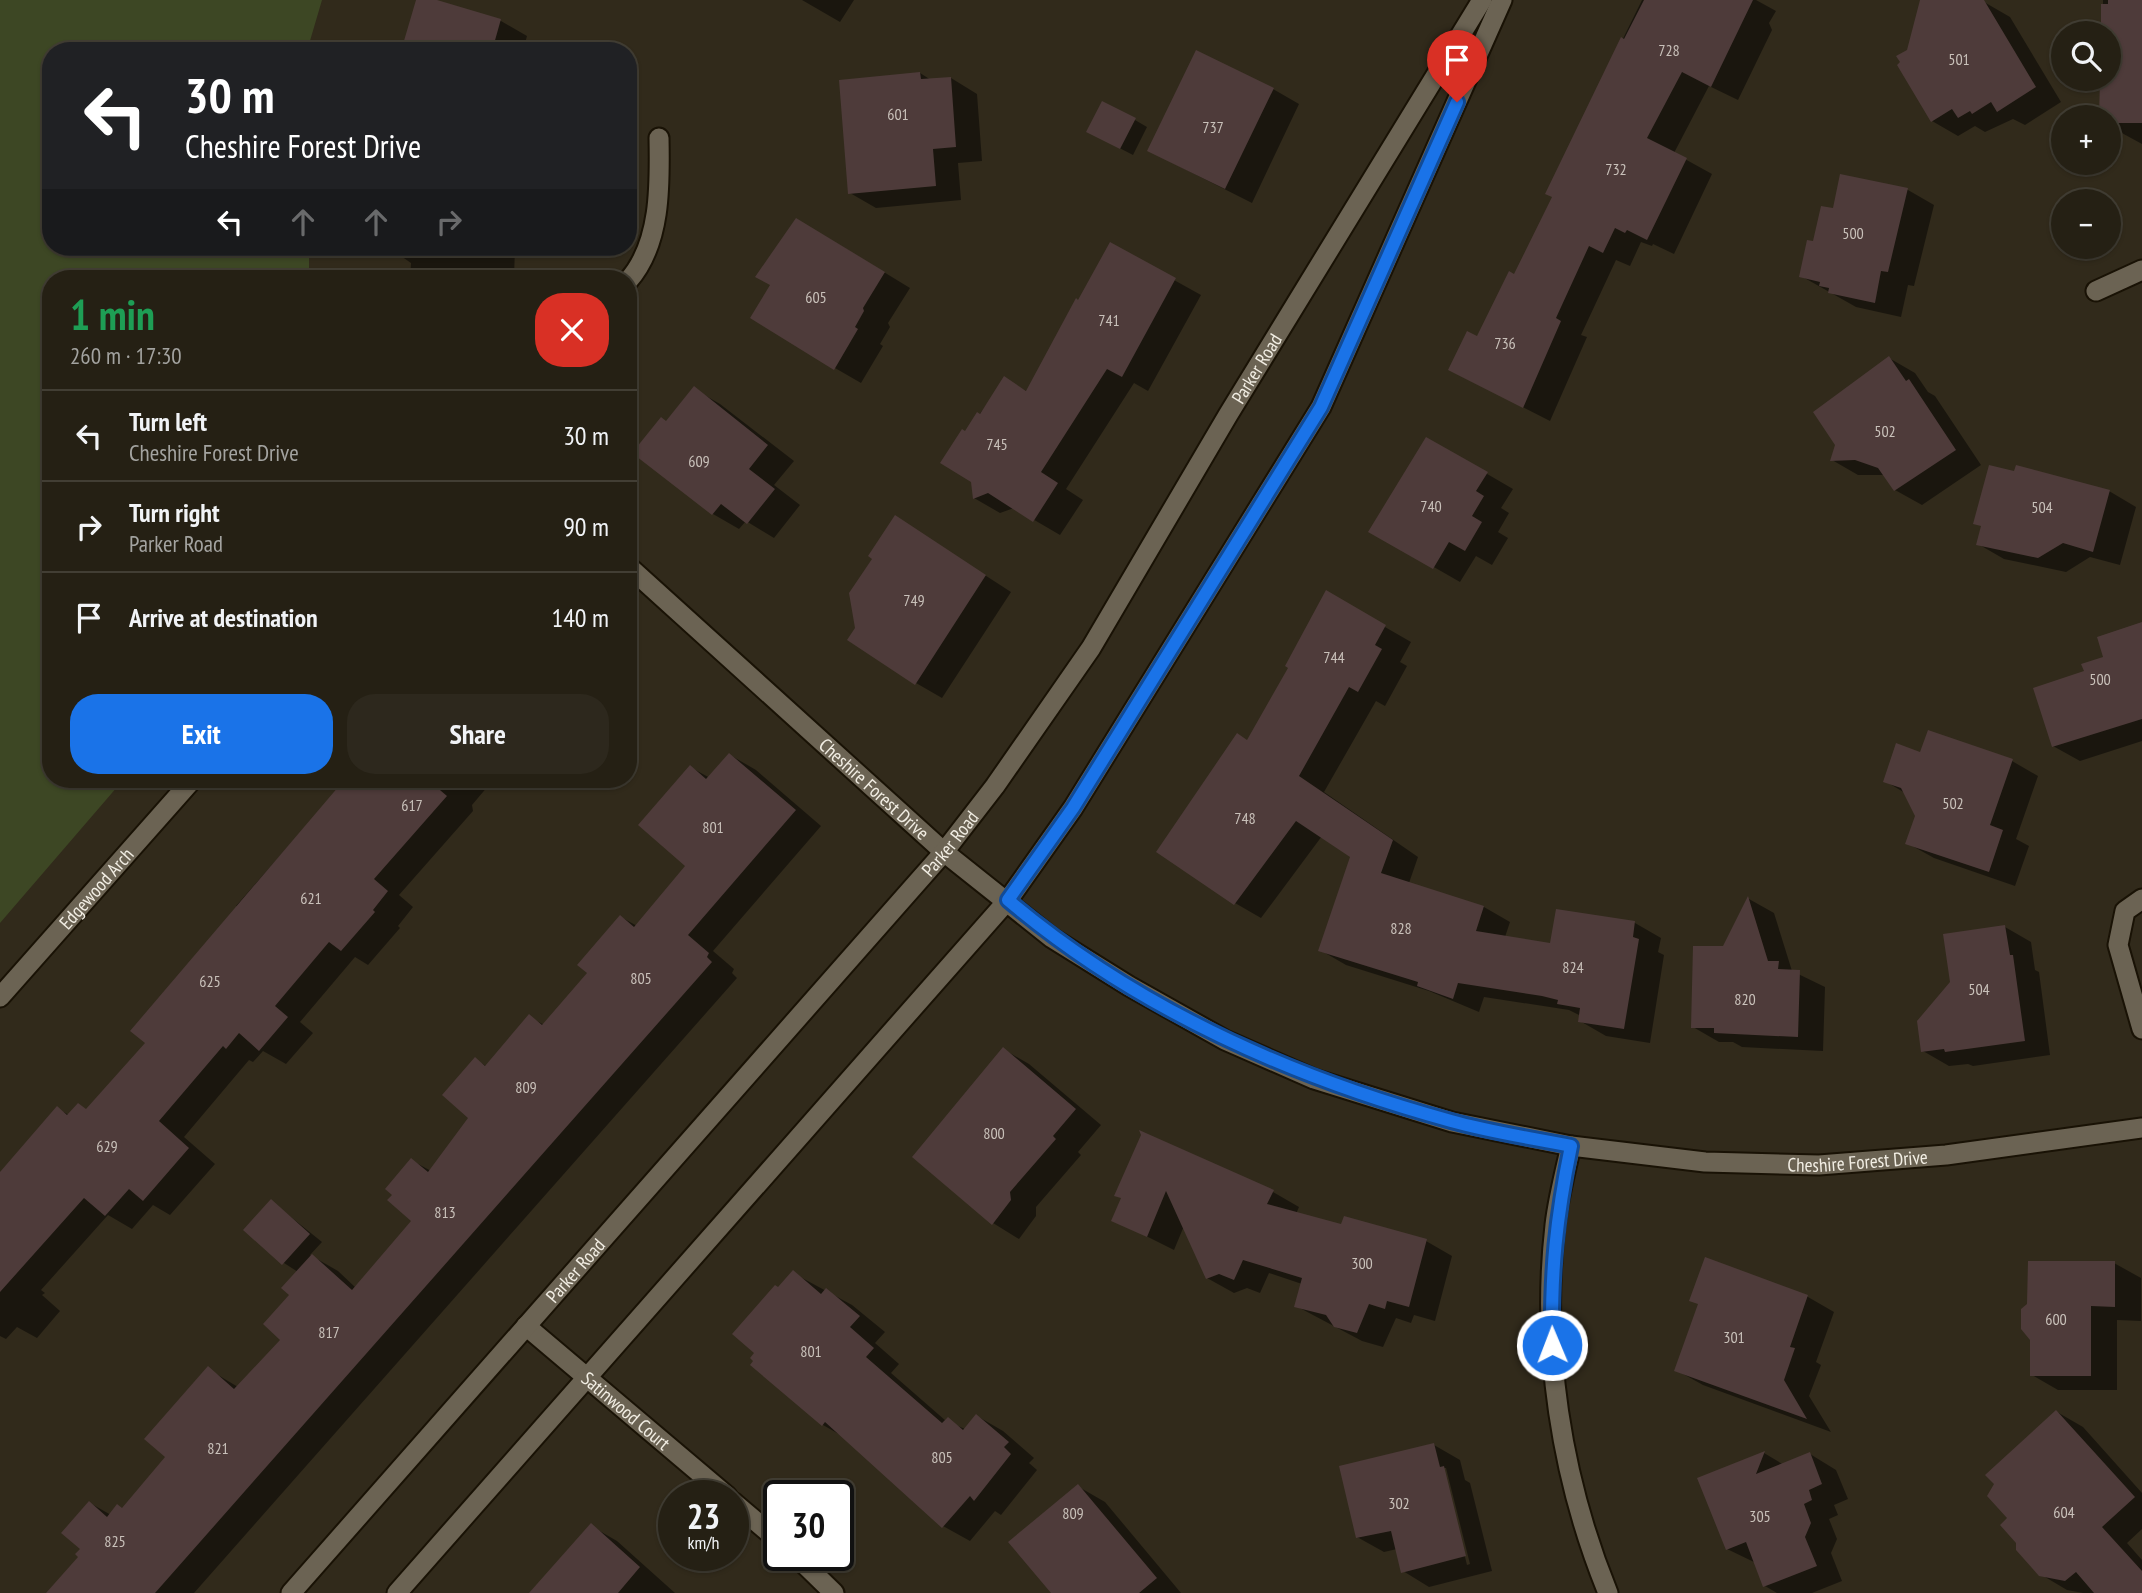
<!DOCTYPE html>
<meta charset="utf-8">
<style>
:root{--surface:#252014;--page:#2d281d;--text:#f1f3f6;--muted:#a3a3a0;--line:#423e34;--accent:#1a73e8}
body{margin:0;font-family:"PT Sans Narrow",sans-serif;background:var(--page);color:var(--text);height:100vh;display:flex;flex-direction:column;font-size:26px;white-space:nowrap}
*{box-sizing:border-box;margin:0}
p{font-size:23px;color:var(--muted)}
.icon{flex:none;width:38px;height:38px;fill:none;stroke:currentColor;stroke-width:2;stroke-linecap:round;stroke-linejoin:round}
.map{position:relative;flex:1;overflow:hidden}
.panel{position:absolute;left:42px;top:270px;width:595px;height:518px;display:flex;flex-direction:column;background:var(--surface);border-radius:28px;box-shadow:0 2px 5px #0004,0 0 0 2px var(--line)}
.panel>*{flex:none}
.top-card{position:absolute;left:42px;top:42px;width:595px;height:214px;border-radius:28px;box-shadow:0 2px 5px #0004,0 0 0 2px var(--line);background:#202124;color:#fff;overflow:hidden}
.controls{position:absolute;left:2051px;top:21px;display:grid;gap:14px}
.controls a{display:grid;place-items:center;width:70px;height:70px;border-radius:50%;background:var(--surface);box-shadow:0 2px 5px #0004,0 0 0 2px var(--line);font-size:35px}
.speed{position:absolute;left:658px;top:1480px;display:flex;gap:14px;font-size:35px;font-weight:700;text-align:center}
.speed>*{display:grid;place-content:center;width:91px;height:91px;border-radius:50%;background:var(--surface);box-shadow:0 2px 5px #0004,0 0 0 2px var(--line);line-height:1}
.speed small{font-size:18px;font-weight:400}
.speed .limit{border:4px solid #111;border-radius:10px;background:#fff;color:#111}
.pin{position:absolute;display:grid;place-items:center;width:60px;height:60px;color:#fff;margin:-72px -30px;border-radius:50% 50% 50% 0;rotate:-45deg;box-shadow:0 0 7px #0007}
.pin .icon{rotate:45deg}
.me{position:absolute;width:77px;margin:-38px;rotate:359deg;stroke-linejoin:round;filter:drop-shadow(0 0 5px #0008)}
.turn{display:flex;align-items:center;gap:24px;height:147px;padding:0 28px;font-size:32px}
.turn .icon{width:91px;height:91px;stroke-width:2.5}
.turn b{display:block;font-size:49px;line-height:60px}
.lanes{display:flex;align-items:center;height:66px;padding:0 28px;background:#0003;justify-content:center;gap:35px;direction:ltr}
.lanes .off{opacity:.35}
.round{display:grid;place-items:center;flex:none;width:74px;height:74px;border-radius:28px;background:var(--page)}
.head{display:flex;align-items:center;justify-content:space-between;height:119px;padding:0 28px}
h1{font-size:42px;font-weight:700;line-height:52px;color:#1e9e55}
.primary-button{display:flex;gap:14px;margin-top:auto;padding:14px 28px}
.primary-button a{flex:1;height:80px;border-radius:28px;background:var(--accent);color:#fff;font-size:28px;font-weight:700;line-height:80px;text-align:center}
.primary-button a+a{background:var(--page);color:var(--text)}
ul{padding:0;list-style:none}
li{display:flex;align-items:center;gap:21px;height:91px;padding:0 28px;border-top:2px solid var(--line)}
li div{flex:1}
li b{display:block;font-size:26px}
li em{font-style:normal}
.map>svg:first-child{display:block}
</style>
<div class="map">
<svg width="2142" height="1593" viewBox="0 0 2142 1593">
<rect width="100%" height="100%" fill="#312a1b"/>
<path fill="#3d4724" d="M0,0H322L307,51H51V247H309V278H51V779H124L0,923Z"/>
<path fill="#0007" fill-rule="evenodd" d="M418,0H431L501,21L527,36L523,51H403Z
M802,0H854L840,22Z
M1642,0H1756L1776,11L1769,23L1772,30L1738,100L1709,86L1674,153L1712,174L1674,254L1653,244L1652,246L1641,242L1630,266L1616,260L1581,335L1587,337L1550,421L1450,370L1478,339L1515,276L1554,197L1547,193Z
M1930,0L1984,2L2010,17L2061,102L2025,125L2013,119L1985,132L1975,126L1958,136L1932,121L1908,51Z
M2103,0H2142V144L2109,126V117H2101L2102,79H2109V33H2103Z
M920,73L931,80L951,78L977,94L982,161L958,163L961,200L876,208L850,193Z
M1273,89L1299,104L1252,203L1149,151Z
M1135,120L1147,127L1133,155L1100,138Z
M1841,176L1908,190L1934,205L1914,286L1908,285L1901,317L1856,307L1801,276L1815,243L1834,210Z
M823,235L910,288L888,323L890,327L880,344L883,346L861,383L835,368L772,285Z
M1111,245L1201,295L1148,391L1134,383L1066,489L1083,500L1060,535L1014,508L1000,513L974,498L966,433L1005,379L1028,392Z
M388,247H515L514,278H410L411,263Z
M1889,358L1915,373L1928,392L1935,396L1981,465L1922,505L1895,490L1885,475H1858L1832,460Z
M694,389L720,404L794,461L774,485L800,505L774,538L746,521L739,529L713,514L635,452L667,422Z
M1427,439L1513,489L1501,508L1509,513L1498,532L1508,538L1492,565L1476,556L1460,582L1371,531Z
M2109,491L2136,507L2120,565L2090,557L2066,572L2004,559L1978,544Z
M895,517L1011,592L942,698L916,683L857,628L874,558Z
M1326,593L1411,642L1400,662L1407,666L1385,706L1376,701L1324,792L1418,857L1409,883L1484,907L1510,922L1505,937L1552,945L1558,911L1635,923L1661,938L1658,952L1664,955L1650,1043L1606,1036L1580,1021L1581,1016L1569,1010L1484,997L1479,1012L1429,991L1346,965L1320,950L1352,856L1322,836L1261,918L1235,903L1248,741L1291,667Z
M2142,629V741L2080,761L2053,746L2086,672Z
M1929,732L2012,761L2038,776L2016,839L2029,846L2015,886L1934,858L1907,843L1917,815L1905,793L1885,781L1921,754Z
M730,755L756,770L821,826L713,951L734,969L732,973L737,978L194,1593H47L81,1556L90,1503L111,1515L123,1510L168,1457L208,1369L238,1387L282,1339L298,1272L284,1263L271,1201L322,1242L310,1255L338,1271L356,1288L414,1221L411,1160L431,1171L471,1118L475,1059L486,1066L530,1017L544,1025L590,973L621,917L637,926L688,866L690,767L710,778Z
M347,779H494L472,805L473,811L399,895L413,907L398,926L400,928L368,965L355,957L300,1022L313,1033L286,1064L263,1051L253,1062L249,1060L184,1137L215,1164L170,1215L153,1205L132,1229L108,1215L41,1290L45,1293L42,1295L60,1311L37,1338L17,1327L6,1339L0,1336V1173L58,1109L69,1115L88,1110L147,1043L239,908L236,906Z
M1749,899L1774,913L1792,971L1825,987L1823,1051L1742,1047L1733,1042H1719L1693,1027L1724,948Z
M2005,927L2031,942L2035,970L2039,972L2050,1055L1973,1066L1968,1064L1949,1066L1923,1051Z
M1003,1049L1029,1064L1101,1125L1078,1152L1081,1155L1036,1207V1216L1019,1239L993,1223L914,1156Z
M1143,1135L1273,1192L1299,1207L1296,1214L1342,1226L1426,1241L1452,1256L1435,1321L1414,1315L1411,1323L1396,1318L1383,1347L1362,1341L1296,1306L1302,1284L1269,1273L1260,1293L1247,1288L1234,1293L1207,1278L1184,1226L1174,1250L1114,1220Z
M1706,1259L1808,1297L1834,1312L1816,1362L1821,1365L1809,1396L1831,1432L1703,1385L1676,1370L1700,1305Z
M2114,1263L2141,1278V1321L2117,1320V1390H2058L2032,1375Z
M793,1273L852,1305L885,1332L875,1343L899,1364L891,1373L946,1421L965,1429L977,1416L1003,1431L1034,1458L1029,1463L1037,1470L1001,1515L995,1511L970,1541L943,1526L844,1437L823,1425L779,1289Z
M2057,1412L2083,1427L2142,1493V1529L2127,1543L2142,1560V1593H2083L2067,1590L2040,1574L2010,1519Z
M1434,1445L1460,1460L1465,1480L1470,1483L1492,1571L1429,1587L1403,1571L1397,1549L1384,1552L1357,1537ZM1443,1468H1446L1470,1564L1467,1565Z
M1764,1453L1784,1465L1810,1454L1836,1470L1848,1499L1834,1505L1838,1515L1829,1519L1837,1539L1831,1553L1842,1581L1812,1593H1777L1765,1586L1756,1563L1727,1549L1699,1479Z
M1079,1487L1105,1502L1181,1593H1053Z
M591,1526L617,1541L675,1593H532Z"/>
<path fill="#4e3b3a" d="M416,0H437L501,19L492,51H401Z
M1644,0H1753L1711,87L1682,72L1647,138L1687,158L1647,240L1627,230L1625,233L1615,228L1603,253L1589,246L1556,318L1561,321L1523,408L1448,370L1467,331L1477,336L1509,271L1514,274L1552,197L1545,194L1621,37L1624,39Z
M1920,0H1984L2036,87L1997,112L1991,102L1972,114L1970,111L1958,118L1952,109L1931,122L1897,65L1900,62L1896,56L1907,50Z
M2108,0H2142V123H2109V117H2099L2100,79H2109V33H2101V4H2108Z
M1196,50L1274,88L1225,189L1147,151Z
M920,72L921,79L951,77L956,147L933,149L936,186L848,194L839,80Z
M1102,101L1136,118L1120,149L1086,132Z
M1840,174L1908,188L1888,272L1881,271L1875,303L1828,293L1829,288L1819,286L1820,282L1799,277L1807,240L1813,241L1821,206L1833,208Z
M796,218L885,272L863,308L864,311L855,327L858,329L834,370L750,318L770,285L755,277Z
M1110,242L1176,278L1122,377L1107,369L1041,472L1058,483L1033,522L988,493L973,499L971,482L940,463L962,429L965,431L977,412L980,414L1004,376L1026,391L1076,298L1078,300Z
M1889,356L1906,381L1909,379L1956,450L1894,491L1878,468L1855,460L1830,461L1835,445L1813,412Z
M694,386L768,445L749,469L775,489L747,524L721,504L712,515L632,453L661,417L666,421Z
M1426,437L1488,472L1476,491L1484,496L1472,516L1482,522L1465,551L1449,542L1433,569L1368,532Z
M1989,465L2014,471L2016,465L2110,490L2093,552L2063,543L2038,558L1976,545L1981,526L1973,524Z
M895,515L986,575L915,685L847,640L855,628L849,593L872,559L868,556Z
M1326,590L1386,625L1375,645L1382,649L1358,692L1349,687L1299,776L1393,840L1381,873L1484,906L1476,931L1550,943L1556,909L1635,921L1633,937L1639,939L1624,1029L1578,1022L1580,1008L1557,1004L1558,1000L1542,996L1458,983L1453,999L1417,986L1418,982L1318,951L1350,857L1296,821L1234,905L1156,852L1237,733L1247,740L1288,668L1285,666Z
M2142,622V719L2052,747L2033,688L2084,671L2081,664L2103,657L2097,637Z
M1928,730L2013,759L1990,825L2003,830L1989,872L1905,844L1915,816L1901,788L1883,782L1896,743L1920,752Z
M729,753L796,810L688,935L709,953L707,957L712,962L155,1593H46L78,1557L75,1554L80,1549L61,1533L89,1501L107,1517L117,1504L122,1508L165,1457L144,1439L208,1366L234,1389L280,1340L263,1324L289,1295L281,1288L312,1254L352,1290L411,1221L387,1200L392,1195L385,1189L411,1158L428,1172L468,1118L442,1095L475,1057L485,1066L529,1014L542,1025L587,973L577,965L620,915L634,927L685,866L638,825L690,765L706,779Z
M345,779H427L447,796L374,879L388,891L373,910L375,912L341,951L329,942L275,1006L288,1017L259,1051L239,1033L226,1049L223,1046L159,1121L189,1148L143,1201L129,1189L105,1216L84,1198L0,1292V1172L57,1106L67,1115L78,1103L86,1109L145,1043L130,1031Z
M1748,896L1768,961H1779L1778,969L1800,970L1798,1037L1714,1033V1028H1691L1693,946H1723Z
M2005,925L2010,955H2013L2025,1041L1945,1052L1944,1049L1921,1052L1917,1021L1950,982L1943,934Z
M1003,1047L1076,1109L1053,1136L1056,1139L1010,1192L1011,1200L992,1225L912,1157Z
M1139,1130L1274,1190L1267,1204L1341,1224L1344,1216L1427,1239L1409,1307L1387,1301L1385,1309L1369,1304L1357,1333L1334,1327L1326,1315L1294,1307L1302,1278L1243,1260L1234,1280L1219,1274L1206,1279L1166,1191L1147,1237L1111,1221L1121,1198L1114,1196L1141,1135Z
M271,1199L310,1234L282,1265L243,1230Z
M1705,1257L1808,1295L1790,1347L1795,1348L1784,1380L1807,1419L1674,1371L1698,1304L1689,1301Z
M2028,1261H2115V1307L2091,1306V1376H2030V1340L2021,1329V1309L2027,1304Z
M793,1270L821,1294L826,1288L860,1316L850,1327L874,1348L866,1357L942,1423L948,1417L963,1430L976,1414L1009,1442L1004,1447L1011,1454L974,1501L970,1496L942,1528L825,1422L822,1426L750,1365L753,1361L750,1358L754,1353L732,1334L775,1285L778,1287Z
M2056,1410L2135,1497L2102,1527L2142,1571V1593H2094L2076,1572L2065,1581L2039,1576L2016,1550V1543L2000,1525L2007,1518L1987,1496L1994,1484L1985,1475Z
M1434,1443L1440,1467L1444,1466L1466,1556L1401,1573L1391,1531L1356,1538L1339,1466Z
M1765,1451L1756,1474L1810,1452L1822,1484L1809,1490L1812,1500L1804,1504L1811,1523L1805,1537L1817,1566L1763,1587L1746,1542L1726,1550L1697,1478Z
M1078,1484L1157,1578L1139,1593H1051L1008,1542Z
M591,1523L640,1567L618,1593H529Z"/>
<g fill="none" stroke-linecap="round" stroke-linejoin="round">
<g stroke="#191205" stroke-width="23">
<g id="minor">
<path d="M628,281C661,244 660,185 659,138"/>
<path d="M2096,291L2142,270"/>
<path id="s1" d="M628,566L944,852L1052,938L1129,986L1225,1040L1314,1079L1452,1122L1571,1146L1705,1162L1819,1165L1946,1155L2142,1128"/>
<path d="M2142,899L2125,911L2118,945L2142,1029"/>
<path id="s2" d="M0,997L193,779"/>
<path d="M1571,1146C1565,1172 1558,1199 1555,1225C1541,1348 1561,1478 1608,1593"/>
<path id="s3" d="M526,1326L727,1496"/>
<path d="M733,1502L779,1541"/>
<path d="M796,1556L834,1593"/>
</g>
</g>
<g stroke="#191205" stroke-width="23">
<g id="tertiary">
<path id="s4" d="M291,1593L944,852L995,786L1091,648L1228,415L1482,0"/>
<path d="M397,1593L1008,900L1073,808L1321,407L1502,0"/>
</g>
</g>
<use href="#minor" stroke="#6b6353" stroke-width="19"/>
<use href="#tertiary" stroke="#6b6353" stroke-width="19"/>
</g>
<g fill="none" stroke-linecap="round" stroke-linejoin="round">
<g stroke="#114b97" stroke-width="18">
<path id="route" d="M1457,102L1321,407L1073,808L1008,900C1136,1008 1290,1077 1451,1121C1490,1132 1531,1138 1571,1146C1556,1219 1551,1271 1552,1345"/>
</g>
<use href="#route" stroke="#1a73e8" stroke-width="12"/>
</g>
<g text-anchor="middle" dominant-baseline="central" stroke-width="7" stroke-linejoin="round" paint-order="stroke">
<g font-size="16" fill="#c9c1ba">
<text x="1669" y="50">728</text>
<text x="1959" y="59">501</text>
<text x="898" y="114">601</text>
<text x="1213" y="127">737</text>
<text x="1616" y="169">732</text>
<text x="1853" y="233">500</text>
<text x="816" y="297">605</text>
<text x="1109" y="320">741</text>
<text x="1505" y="343">736</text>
<text x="1885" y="431">502</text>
<text x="997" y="444">745</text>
<text x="699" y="461">609</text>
<text x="1431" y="506">740</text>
<text x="2042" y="507">504</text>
<text x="914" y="600">749</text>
<text x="1334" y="657">744</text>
<text x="2100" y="679">500</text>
<text x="1953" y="803">502</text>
<text x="412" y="805">617</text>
<text x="1245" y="818">748</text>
<text x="713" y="827">801</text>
<text x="311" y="898">621</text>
<text x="1401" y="928">828</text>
<text x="1573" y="967">824</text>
<text x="641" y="978">805</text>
<text x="210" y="981">625</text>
<text x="1979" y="989">504</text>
<text x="1745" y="999">820</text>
<text x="526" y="1087">809</text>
<text x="994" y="1133">800</text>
<text x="107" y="1146">629</text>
<text x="445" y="1212">813</text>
<text x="1362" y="1263">300</text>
<text x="2056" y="1319">600</text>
<text x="329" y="1332">817</text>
<text x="1734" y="1337">301</text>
<text x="811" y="1351">801</text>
<text x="218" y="1448">821</text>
<text x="942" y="1457">805</text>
<text x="1399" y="1503">302</text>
<text x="2064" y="1512">604</text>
<text x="1073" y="1513">809</text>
<text x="1760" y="1516">305</text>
<text x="115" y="1541">825</text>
</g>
<g font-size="19" fill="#f2eee4" stroke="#272012">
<text stroke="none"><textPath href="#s4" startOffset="1564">Parker Road</textPath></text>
<text stroke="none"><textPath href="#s1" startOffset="332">Cheshire Forest Drive</textPath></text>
<text stroke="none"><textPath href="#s4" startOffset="998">Parker Road</textPath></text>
<text stroke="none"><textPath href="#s2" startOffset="145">Edgewood Arch</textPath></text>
<text stroke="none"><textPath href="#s1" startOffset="1416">Cheshire Forest Drive</textPath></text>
<text stroke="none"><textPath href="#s4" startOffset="430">Parker Road</textPath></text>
<text stroke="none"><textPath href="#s3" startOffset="131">Satinwood Court</textPath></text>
</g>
</g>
</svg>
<div class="controls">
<a><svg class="icon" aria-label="search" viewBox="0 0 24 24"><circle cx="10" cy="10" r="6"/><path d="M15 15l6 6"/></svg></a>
<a>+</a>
<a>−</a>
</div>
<div class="speed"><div>23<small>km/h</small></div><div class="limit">30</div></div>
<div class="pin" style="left:1457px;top:102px;background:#d93025"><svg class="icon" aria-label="arrive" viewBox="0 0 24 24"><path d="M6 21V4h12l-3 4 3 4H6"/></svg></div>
<svg class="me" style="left:1552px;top:1345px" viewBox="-20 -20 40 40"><circle r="17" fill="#1a73e8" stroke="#fff" stroke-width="3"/><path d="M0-11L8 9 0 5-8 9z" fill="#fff"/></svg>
<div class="top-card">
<div class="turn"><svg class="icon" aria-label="left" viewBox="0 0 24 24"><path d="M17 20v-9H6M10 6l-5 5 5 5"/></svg><div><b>30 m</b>Cheshire Forest Drive</div></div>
<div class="lanes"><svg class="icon" aria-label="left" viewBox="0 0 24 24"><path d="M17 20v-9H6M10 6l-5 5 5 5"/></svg><svg class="icon off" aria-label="ahead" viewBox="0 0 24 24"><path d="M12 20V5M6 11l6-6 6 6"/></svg><svg class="icon off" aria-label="ahead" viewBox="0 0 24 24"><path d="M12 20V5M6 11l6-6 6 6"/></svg><svg class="icon off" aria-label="right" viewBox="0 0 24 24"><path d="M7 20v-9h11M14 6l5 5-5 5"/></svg></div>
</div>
<section class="panel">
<div class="head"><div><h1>1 min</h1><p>260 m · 17:30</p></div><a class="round" style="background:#d93025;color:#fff"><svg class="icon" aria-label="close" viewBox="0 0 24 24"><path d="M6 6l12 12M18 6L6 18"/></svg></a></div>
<ul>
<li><svg class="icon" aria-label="left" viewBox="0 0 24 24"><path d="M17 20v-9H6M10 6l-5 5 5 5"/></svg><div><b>Turn left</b><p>Cheshire Forest Drive</p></div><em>30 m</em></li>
<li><svg class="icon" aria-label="right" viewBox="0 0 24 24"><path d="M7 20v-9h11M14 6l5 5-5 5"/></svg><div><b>Turn right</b><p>Parker Road</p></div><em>90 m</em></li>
<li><svg class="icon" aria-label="arrive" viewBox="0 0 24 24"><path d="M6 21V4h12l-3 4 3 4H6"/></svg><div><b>Arrive at destination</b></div><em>140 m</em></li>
</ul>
<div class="primary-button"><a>Exit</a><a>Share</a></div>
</section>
</div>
